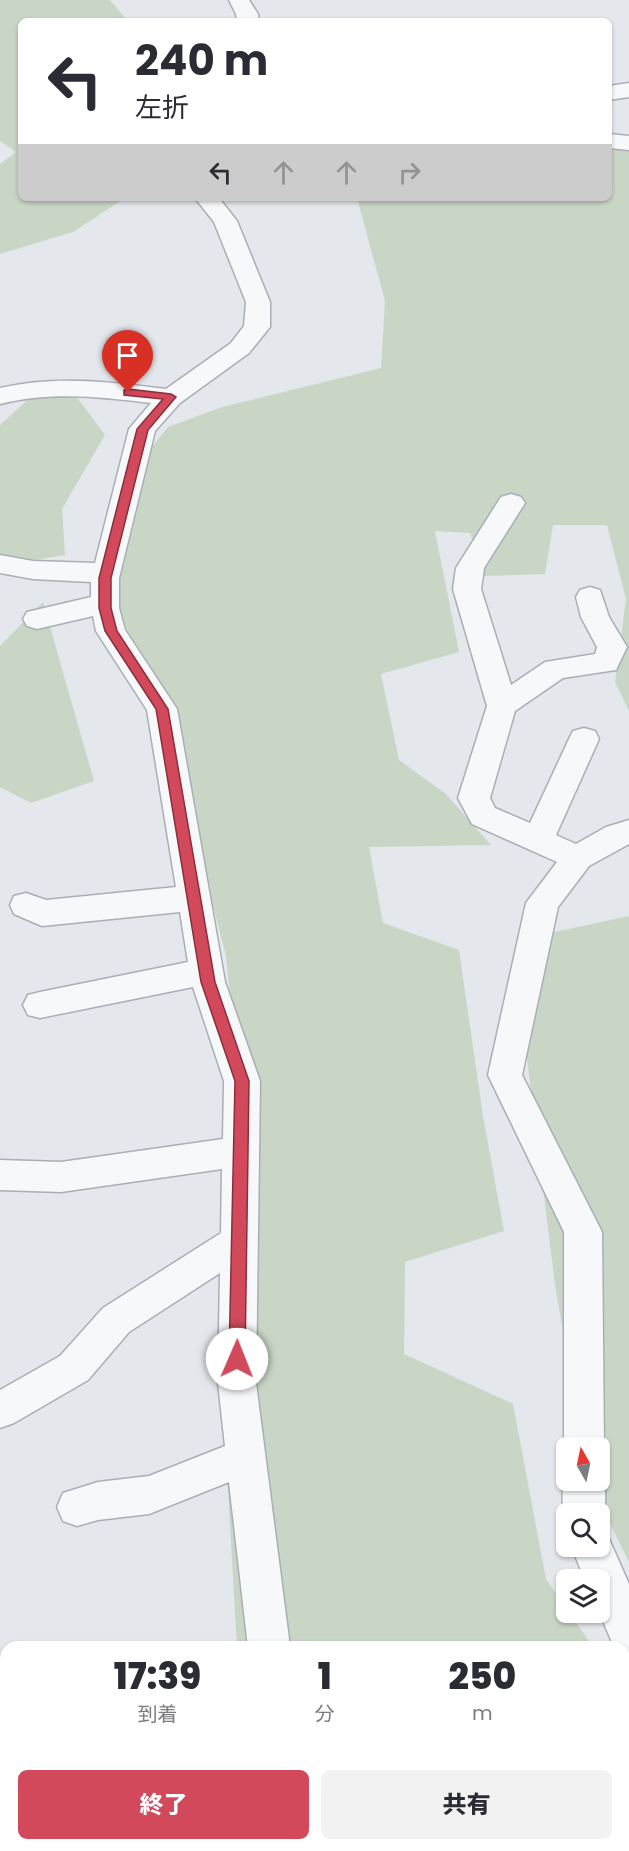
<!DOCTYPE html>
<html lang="ja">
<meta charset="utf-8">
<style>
:root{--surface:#fff;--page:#f2f2f3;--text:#2b2b33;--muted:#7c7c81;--accent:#d1495b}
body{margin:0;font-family:Poppins,"Noto Sans JP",sans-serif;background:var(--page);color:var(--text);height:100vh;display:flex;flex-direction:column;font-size:22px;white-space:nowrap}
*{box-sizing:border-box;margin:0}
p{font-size:20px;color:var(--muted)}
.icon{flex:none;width:33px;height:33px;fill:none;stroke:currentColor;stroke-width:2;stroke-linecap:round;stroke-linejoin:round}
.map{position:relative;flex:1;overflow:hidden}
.drawer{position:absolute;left:0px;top:1641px;width:630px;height:210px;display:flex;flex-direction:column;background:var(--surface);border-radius:18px 18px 0 0;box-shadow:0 2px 4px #0004}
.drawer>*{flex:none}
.hud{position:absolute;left:18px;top:18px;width:594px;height:183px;border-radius:9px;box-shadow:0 2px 4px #0004;background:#fff;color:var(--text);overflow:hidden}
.needle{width:39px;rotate:351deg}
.buttons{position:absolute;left:556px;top:1437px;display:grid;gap:12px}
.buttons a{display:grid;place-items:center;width:54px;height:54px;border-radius:9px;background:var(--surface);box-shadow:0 2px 4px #0004;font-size:30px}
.pin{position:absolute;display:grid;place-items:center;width:51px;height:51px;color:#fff;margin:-62px -26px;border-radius:50% 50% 50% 0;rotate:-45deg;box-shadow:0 0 6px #0007}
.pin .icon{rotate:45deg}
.me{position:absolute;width:66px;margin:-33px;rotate:1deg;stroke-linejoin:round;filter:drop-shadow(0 0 4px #0008)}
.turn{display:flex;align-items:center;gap:21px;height:126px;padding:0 18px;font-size:27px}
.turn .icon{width:78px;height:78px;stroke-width:2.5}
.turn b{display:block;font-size:42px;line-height:51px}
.lanes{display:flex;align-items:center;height:57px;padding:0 18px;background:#0003;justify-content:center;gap:30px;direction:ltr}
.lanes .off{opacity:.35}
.eta{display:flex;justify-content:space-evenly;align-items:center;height:102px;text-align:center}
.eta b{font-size:36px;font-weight:800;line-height:42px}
.button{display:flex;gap:12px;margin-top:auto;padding:12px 18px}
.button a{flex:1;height:69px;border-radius:9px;background:var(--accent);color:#fff;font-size:24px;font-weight:800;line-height:69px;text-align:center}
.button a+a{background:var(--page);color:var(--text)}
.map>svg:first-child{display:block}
</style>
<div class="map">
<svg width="629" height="1851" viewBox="0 0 629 1851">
<rect width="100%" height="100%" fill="#e4e7ec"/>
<path fill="#c9d6c5" d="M0,0H110L128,21H21V198H125L73,232L0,254V164L16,152L0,141Z
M609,133L629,136V711L615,682L626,599L607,525H553L545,574L483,576L470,533L435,531L459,652L381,674L399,760L446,794L491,845L369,847L383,923L459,950L483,1116L504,1231L405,1262L404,1354L513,1404L546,1579L593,1647H237L225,1438L245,1138L226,956L167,725L116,603L110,546L137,465L168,427L222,407L381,368L385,301L357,198H609Z
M73,392L105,435L62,509L65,555L29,561L0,555V425L33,395Z
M43,602L94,781L31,803L0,787V646Z
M629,916V1562L590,1483L600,1480V1448L583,1447L555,1285L525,1042L518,940Z
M624,1691L629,1699V1851H257L256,1845H624Z"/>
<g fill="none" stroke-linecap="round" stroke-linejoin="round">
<g stroke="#a9aeb7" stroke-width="3">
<path id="minor" d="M229,0H249L258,14L259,21H237L236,14Z
M629,83V97L609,100V86Z
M609,134L629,136V150L609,148Z
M195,198H219L237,221L270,302V327L249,353L180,403L155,431L119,578V608L125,630L177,709L225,982L260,1081L256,1383L290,1647H248L229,1482L149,1514L98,1520L77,1526L63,1521L57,1507L63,1493L98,1482L149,1476L225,1446L218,1383L220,1273L129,1332L88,1380L14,1423L0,1428V1390L60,1356L103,1308L221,1233L222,1169L61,1192L0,1190V1160L61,1162L223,1139L224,1081L193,987L40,1018L28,1015L23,1005L28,995L40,992L188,962L180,912L42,926L14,914L10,905L14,896L26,893L46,900L176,887L147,710L96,631L93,616L37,629L27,626L23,619L27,612L91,597V582L33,579L0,573V555L33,561L95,563L129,429L151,403C100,397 51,391 0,404V388C56,375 110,382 166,389L231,343L244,326L246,302L214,222Z
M511,494L521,497L525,503L484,568L481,589L511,685L545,662L595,654L597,647L581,617L576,597L580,590L590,587L600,590L609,617L627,647L616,670L563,678L515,711L490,798L495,808L530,823L569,739L573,731L584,728L595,731L599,739L556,835L576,844L606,827L629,820V844L589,866L558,907L522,1075L602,1232L604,1448L600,1457V1448H567V1454L564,1448V1232L488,1075L526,903L557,862L472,824L458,798L487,706L453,589L456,568L501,497Z
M600,1471C607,1486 607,1508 600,1524V1514H567V1522C561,1509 561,1486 567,1473V1480H600Z
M600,1530L606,1532L629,1584V1653L624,1651V1647H614L599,1612L600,1580H585L571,1546H600Z
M270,1845H316L317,1851H271Z"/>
</g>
<use href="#minor" fill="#f7f8fa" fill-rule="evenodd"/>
</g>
<path fill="#d1495b" stroke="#882f3b" stroke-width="1.5" d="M128,389L171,394L176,397L148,430L111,578V608L117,631L168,709L215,982L249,1081L245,1359L243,1364L237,1366L231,1364L229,1359L235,1081L201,982L156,709L105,631L99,608V578L137,429L163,399L124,395V390Z"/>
</svg>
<div class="buttons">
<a><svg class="needle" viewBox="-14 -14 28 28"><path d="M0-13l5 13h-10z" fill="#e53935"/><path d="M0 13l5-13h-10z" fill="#7c7c81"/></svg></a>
<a><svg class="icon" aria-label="search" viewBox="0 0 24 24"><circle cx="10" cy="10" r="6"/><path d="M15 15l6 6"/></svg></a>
<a><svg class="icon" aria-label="layers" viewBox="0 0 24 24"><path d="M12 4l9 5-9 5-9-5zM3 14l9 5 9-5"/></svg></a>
</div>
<div class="pin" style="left:128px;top:392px;background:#d93025"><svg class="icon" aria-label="arrive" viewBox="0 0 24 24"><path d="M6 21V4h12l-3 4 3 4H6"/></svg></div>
<svg class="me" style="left:237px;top:1359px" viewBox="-20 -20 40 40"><circle r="19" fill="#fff"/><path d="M0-13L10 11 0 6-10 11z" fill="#d1495b"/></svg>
<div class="hud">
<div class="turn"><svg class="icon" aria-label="left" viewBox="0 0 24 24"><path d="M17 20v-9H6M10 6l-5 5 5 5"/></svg><div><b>240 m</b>左折</div></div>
<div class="lanes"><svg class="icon" aria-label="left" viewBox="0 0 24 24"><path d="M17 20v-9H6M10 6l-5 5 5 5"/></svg><svg class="icon off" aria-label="ahead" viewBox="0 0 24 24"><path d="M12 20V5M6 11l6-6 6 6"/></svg><svg class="icon off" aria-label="ahead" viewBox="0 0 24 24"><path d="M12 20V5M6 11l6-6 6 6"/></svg><svg class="icon off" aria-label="right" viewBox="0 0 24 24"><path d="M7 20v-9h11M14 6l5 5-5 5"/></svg></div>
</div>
<section class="drawer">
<div class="eta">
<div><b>17:39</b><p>到着</p></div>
<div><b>1</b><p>分</p></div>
<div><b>250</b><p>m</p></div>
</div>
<div class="button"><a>終了</a><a>共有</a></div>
</section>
</div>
